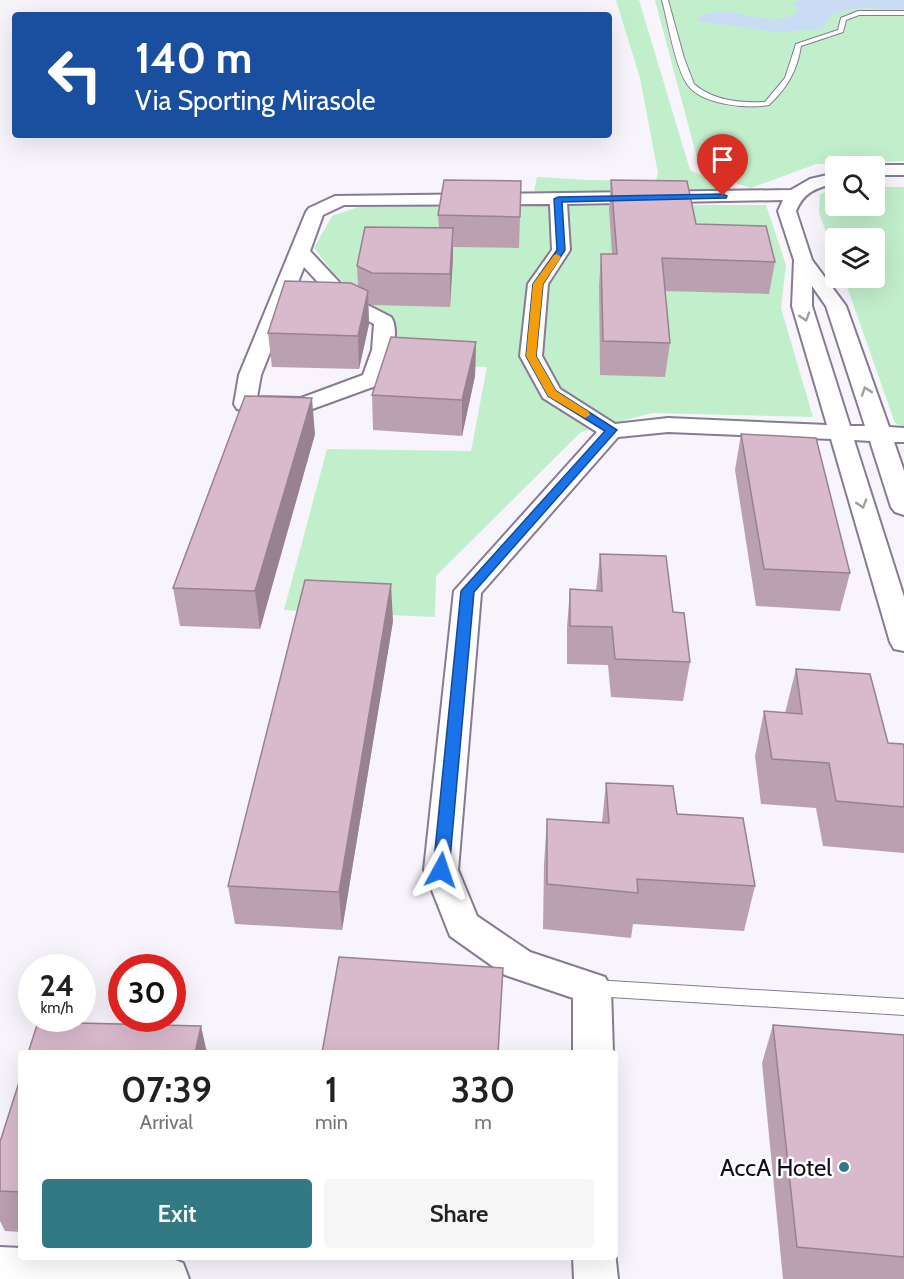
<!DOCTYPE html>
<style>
:root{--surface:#fff;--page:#f6f6f6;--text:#202124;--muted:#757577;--accent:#327984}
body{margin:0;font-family:Cabin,sans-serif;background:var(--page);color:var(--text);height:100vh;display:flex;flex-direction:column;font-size:22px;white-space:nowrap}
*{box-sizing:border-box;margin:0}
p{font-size:20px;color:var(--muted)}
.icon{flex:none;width:33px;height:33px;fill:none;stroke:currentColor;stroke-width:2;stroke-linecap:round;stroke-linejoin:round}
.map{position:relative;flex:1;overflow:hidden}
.panel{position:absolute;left:18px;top:1050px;width:600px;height:210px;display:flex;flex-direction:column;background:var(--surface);border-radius:6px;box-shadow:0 6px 24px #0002}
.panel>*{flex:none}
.top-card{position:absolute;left:12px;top:12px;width:600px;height:126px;border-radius:6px;box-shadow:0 6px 24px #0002;background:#1a4fa0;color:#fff;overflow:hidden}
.controls{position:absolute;left:825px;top:156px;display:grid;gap:12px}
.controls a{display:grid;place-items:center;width:60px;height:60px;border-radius:6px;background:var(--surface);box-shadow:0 6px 24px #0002;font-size:30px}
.speed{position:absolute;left:18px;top:954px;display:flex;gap:12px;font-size:30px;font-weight:700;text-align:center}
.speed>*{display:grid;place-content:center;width:78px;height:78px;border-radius:50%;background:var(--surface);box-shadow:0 6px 24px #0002;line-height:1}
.speed small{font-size:15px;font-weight:400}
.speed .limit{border:9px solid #d22;background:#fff;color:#111}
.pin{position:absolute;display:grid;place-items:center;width:51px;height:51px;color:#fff;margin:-62px -26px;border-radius:50% 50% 50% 0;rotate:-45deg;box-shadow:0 0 6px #0007}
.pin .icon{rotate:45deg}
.me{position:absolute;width:66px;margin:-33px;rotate:5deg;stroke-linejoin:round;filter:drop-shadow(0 0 4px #0008)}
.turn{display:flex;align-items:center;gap:21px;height:126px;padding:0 24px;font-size:27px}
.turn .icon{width:78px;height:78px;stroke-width:2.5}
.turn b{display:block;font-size:42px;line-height:51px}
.eta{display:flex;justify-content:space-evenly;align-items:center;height:102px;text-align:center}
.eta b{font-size:36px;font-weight:600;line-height:42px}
.button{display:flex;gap:12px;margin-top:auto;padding:12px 24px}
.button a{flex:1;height:69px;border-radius:6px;background:var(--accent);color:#fff;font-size:24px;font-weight:600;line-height:69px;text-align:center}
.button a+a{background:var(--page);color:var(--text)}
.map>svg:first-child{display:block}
</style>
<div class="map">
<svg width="904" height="1279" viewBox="0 0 904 1279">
<rect width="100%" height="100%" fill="#f7f4fb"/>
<path fill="#c2efcb" d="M616,0H639L690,170L733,190L667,188L614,193L534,191L537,177L588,180L656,181L658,173L640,78Z
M655,0H904V161L816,164L751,188L701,173Z
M875,187H904V427L895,423L844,278H874V238H836L835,256L819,213L820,194L835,190L836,206H874Z
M364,205H766L786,265L781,308L813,417L652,413L581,432L436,576L435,617L284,610L327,449L471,451L487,367L386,365L394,328L334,274L314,248L332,216Z"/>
<path fill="#c9dcf3" d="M800,0H904V10C883,9 829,0 823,29L778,32L697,21L702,14C712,13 722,11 732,12C751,15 782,27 798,11L792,3Z"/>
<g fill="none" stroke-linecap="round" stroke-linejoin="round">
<g stroke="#877a95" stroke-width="2">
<path id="service" d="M662,0H668L684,58L694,84C714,101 740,103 765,102L785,78L796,44L838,30L841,18L858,11H904V15H859L846,20L843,32L801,46C797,71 787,88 769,105C747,109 701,105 687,84C675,66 668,22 662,0Z
M594,980L904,999V1015L594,996L588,993L585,988L588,983Z"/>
</g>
<g stroke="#877a95" stroke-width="4">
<path id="minor" d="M874,165H904V175H874V166H868Z
M836,173V183C816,188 804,192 796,211L812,260L846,306L889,427L904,428V442H894L904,471V515L895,512L891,507L870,441L854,440L904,597V651L894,649L890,642L831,439L668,432L618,437L481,593L458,870L477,916L530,952L605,977L611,988L613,1053H573V998L505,975L450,936L424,870L454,591L597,432L543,398L520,356L528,284L552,250L550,204L344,205L323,215L310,251L354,298L391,317C401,330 390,371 381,384L304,412L245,411L237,409L234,404L239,375L306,212L309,208L335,196L791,190L810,179ZM783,200L778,211L794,260L792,306L827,425L668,418L615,424L560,389L542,356L548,284L570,250L567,204ZM304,267L340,306L374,324L372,350L363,375L301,398L257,397L261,375ZM812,286L826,306L865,426H850L812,306Z
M0,1247L21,1248V1257H168L183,1263L189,1279H0Z
M615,1252L618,1279H574L573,1257H615Z"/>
</g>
<use href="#service" fill="#fff" fill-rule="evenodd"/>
<use href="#minor" fill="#fff" fill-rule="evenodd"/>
</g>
<path fill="#bba0b0" d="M611,180L696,224L775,262L769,294L665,291L670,343L665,377L600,375L599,286L601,254H612L609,209Z
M438,215L520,217L519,248L453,247L450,307L373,305L368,303L369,324L359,369L272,367L268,333L358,286L357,266L439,228Z
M476,342L475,376L462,436L373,430L372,395Z
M315,434L260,629L180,626L173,588Z
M741,434L850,573L840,611L756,606L735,470Z
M600,554L673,612L690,662L683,701L611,697L608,665L567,664V627L570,589L596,591Z
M393,621L342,930L235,924L228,886Z
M796,669L888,743L904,747V853L823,846L816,808L761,804L755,756L764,711L785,713Z
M606,783L677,814L755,886L744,931L633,924L631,938L543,929L544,864L547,819L602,822Z
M773,1025L904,1035V1279H783L762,1063Z
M21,1076V1232L5,1231L0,1221V1142Z"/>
<path fill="#988290" d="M453,228V259L450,307V274Z
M368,291L369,324L359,369L358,336Z
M476,342L475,376L462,436V400Z
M312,398L315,434L260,629L255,591Z
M391,584L393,621L342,930L339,892Z
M201,1026L207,1053H195Z"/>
<path fill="#d9bacd" stroke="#988290" stroke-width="1.5" d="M444,180L521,181L520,217L438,215Z
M611,180L687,181L696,224L766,226L775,262L662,258L670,343L603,341L601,254H617Z
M365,227L453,228L450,274L372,273L357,266Z
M285,281L351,283L368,291L358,336L268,333Z
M391,337L476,342L462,400L372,395Z
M245,396L312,398L255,591L173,588Z
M741,434L816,438L850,573L764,569Z
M600,554L666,556L673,612L684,613L690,662L615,659L612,627L570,626V589L602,591Z
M305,580L391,584L339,892L228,886Z
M796,669L870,674L888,743L903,744L904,747V807L836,801L829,763L772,759L764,711L802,714Z
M606,783L673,786L677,814L743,818L755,886L637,879L638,893L547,884V819L609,823Z
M339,957L503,968L498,1053H322Z
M38,1022L201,1026L195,1053H28Z
M773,1025L904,1035V1257L797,1247Z
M21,1076V1192L0,1191V1142Z"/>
<defs><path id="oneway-chevron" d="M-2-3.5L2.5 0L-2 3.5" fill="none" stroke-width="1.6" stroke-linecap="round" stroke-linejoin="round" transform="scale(1.5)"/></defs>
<g stroke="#a09ea2">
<use href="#oneway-chevron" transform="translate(805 317) rotate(73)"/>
<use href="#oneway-chevron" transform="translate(866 391) rotate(-109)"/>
<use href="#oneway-chevron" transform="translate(862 504) rotate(73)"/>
</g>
<path fill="#1a73e8" stroke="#114b97" stroke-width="1.5" d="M723,194L727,196L726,198L562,202L565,250L543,284L536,356L556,391L617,430L474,592L449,870L447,875L441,877L435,875L433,870L461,591L605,431L548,396L526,356L533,284L557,250L554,199L558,197Z"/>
<path fill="#f59e0b" d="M557,254L561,257L543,284L536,356L556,391L589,412L590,415L585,418L548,396L526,356L533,284L554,255Z"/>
<circle fill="#327984" stroke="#fff" stroke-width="2" cx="844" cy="1167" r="6"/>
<g text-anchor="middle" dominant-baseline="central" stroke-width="5" stroke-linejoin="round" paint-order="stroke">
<g font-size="24" fill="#120d17" stroke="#fff" text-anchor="end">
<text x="832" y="1167">AccA Hotel</text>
</g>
</g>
</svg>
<div class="controls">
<a><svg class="icon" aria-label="search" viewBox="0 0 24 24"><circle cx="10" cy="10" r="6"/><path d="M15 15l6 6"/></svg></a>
<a><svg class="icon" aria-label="layers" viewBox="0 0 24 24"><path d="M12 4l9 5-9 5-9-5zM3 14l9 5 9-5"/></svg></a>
</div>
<div class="speed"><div>24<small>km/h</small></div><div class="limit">30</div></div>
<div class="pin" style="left:723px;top:196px;background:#d93025"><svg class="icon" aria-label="arrive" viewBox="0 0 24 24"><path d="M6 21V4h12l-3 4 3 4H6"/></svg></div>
<svg class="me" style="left:441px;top:870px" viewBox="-20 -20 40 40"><path d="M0-17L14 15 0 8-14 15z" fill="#1a73e8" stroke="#fff" stroke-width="4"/></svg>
<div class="top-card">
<div class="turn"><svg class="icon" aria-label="left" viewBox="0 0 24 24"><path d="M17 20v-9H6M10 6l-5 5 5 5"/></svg><div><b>140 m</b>Via Sporting Mirasole</div></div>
</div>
<section class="panel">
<div class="eta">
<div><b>07:39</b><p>Arrival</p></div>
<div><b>1</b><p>min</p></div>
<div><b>330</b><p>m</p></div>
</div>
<div class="button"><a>Exit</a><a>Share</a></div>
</section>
</div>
